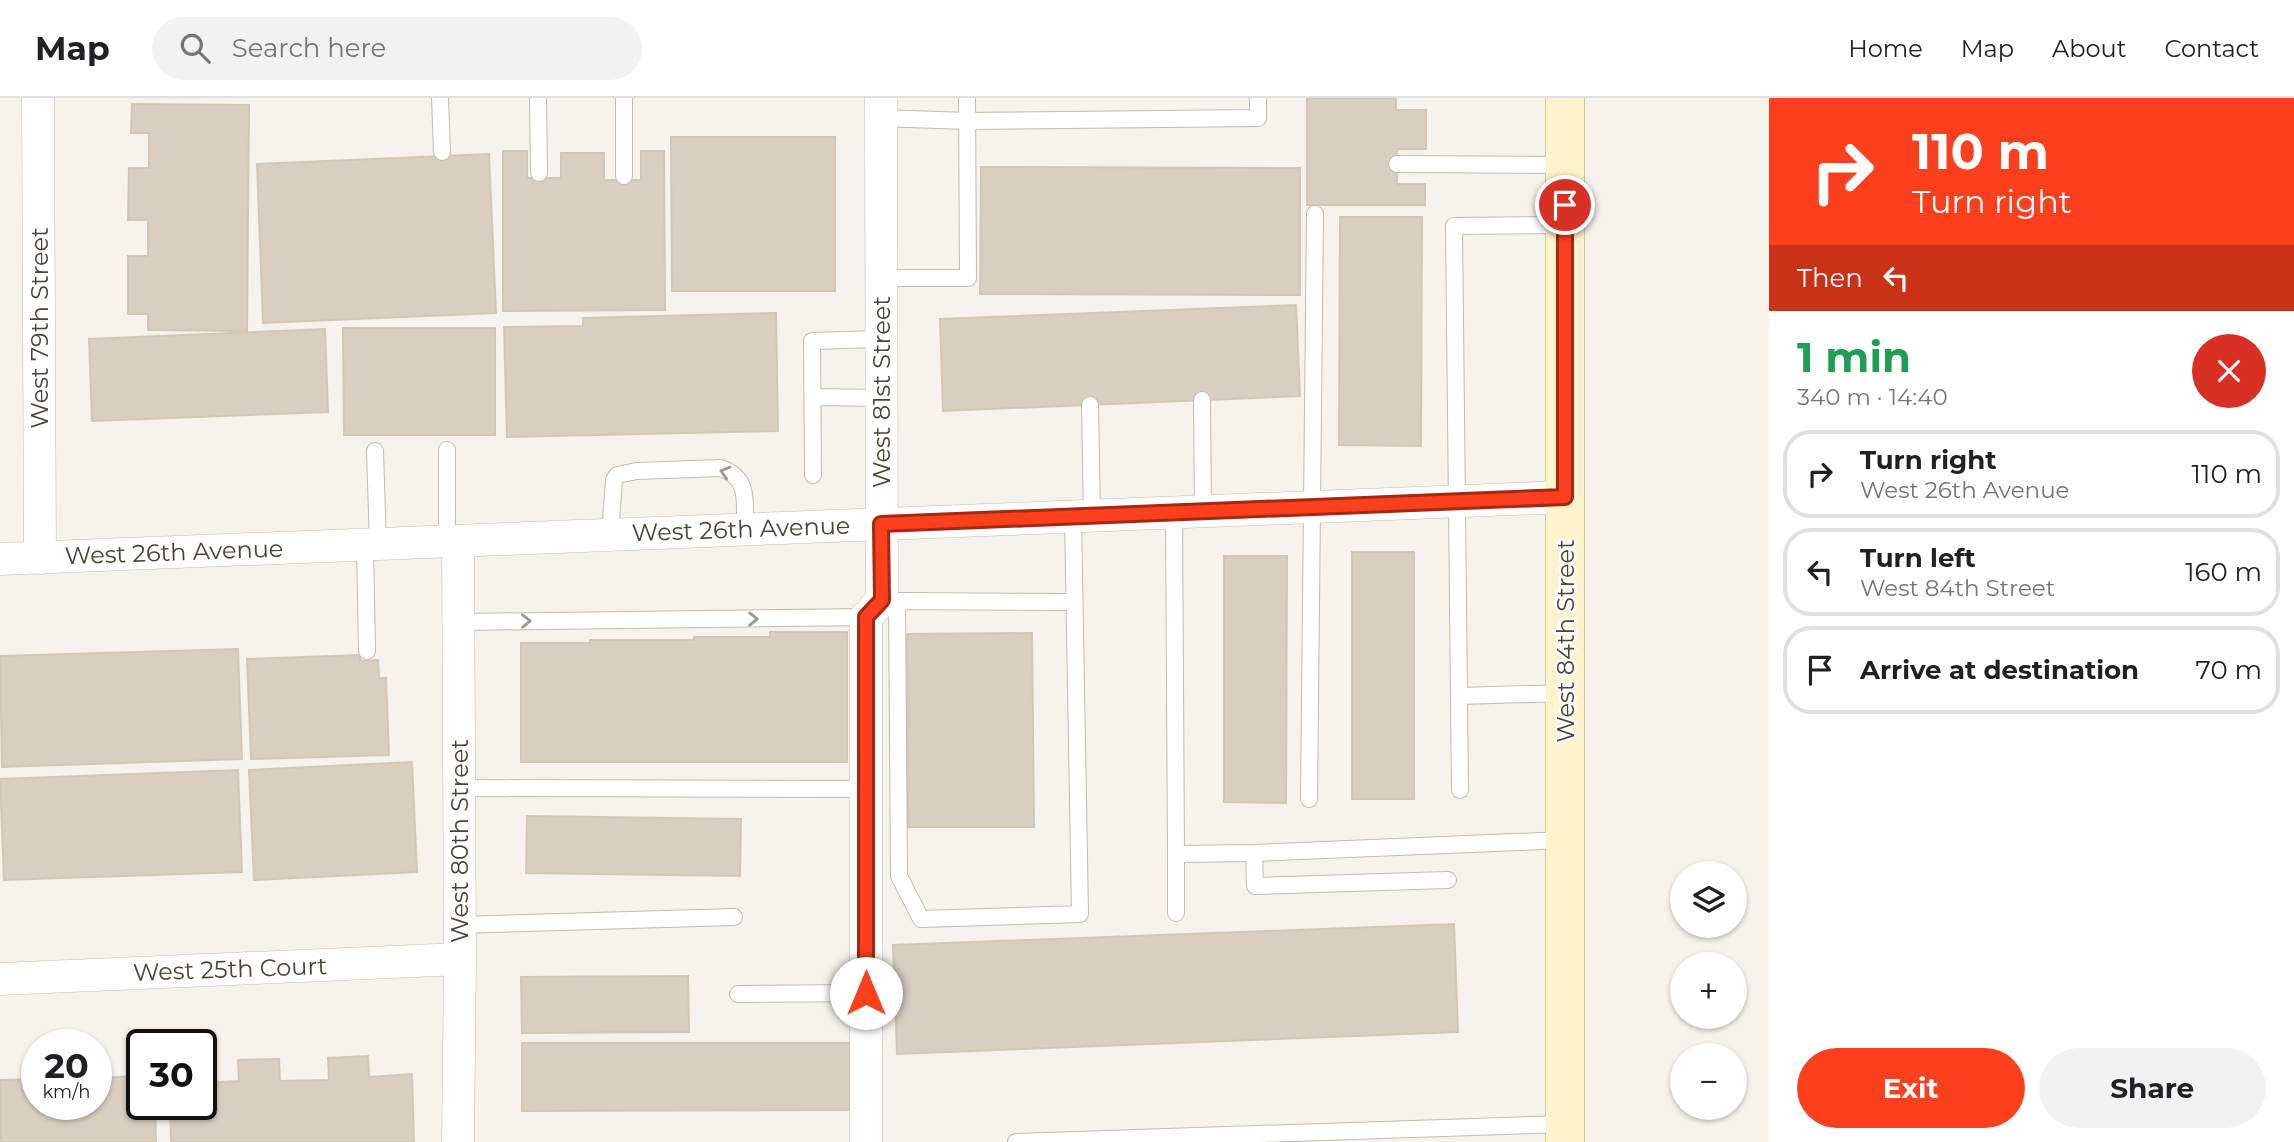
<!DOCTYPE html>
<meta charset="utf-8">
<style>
:root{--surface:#fff;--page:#f2f2f2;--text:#202124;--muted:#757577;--line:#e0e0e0;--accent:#fc3f1d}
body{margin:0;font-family:Montserrat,sans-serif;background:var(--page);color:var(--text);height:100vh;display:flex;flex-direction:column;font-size:26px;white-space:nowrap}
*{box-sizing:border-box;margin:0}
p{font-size:23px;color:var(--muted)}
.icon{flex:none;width:38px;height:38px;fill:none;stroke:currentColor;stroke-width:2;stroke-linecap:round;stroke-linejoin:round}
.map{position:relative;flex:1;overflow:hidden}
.drawer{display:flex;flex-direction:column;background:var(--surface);width:525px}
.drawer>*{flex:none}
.banner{background:#fc3f1d;color:#fff;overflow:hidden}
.tools{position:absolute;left:1670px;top:763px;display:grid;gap:14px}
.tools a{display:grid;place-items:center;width:77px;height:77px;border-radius:50%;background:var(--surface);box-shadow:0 2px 5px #0004;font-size:35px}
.speed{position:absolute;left:21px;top:931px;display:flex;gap:14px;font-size:35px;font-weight:700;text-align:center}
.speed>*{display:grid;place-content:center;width:91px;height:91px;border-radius:50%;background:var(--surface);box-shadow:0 2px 5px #0004;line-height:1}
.speed small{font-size:18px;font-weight:400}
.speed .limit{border:4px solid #111;border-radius:10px;background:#fff;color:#111}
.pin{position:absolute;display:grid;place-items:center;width:60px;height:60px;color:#fff;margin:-30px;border:4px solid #fff;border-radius:50%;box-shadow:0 2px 7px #0007}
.me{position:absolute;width:77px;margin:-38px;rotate:0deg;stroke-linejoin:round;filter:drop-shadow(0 0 5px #0008)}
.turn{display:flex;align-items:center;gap:24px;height:147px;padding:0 28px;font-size:32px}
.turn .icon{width:91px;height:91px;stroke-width:2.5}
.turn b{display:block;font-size:49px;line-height:60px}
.then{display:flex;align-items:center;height:66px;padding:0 28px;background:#0003;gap:14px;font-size:26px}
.round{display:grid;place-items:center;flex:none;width:74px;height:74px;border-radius:37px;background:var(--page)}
.summary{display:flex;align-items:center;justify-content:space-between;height:119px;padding:0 28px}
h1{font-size:42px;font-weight:700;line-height:52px;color:#1e9e55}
.cta{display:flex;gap:14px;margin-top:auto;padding:14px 28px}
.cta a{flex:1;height:80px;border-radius:42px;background:var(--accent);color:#fff;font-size:28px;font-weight:700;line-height:80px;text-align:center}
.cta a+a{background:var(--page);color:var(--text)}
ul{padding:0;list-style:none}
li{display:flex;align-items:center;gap:21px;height:88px;margin:0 14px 10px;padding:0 14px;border:4px solid var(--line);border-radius:28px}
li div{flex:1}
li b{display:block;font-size:26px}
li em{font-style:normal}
header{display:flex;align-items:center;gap:42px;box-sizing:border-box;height:98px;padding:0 35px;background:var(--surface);border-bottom:2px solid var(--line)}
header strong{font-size:33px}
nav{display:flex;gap:38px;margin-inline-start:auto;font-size:24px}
.search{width:490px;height:63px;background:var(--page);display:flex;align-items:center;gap:18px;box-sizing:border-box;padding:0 24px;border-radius:38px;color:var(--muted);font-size:26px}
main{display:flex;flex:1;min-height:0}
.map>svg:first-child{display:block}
</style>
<header>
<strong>Map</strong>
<div class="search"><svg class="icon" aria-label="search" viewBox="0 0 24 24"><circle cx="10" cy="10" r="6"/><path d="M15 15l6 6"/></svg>Search here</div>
<nav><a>Home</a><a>Map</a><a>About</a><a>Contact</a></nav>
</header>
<main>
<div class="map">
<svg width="1769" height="1044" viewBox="0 0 1769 1044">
<rect width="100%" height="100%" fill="#f6f3ec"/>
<path fill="#d8cfc1" stroke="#d3c7b4" stroke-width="2" d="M1307,0H1396V12H1426V51H1397V86H1425V107H1307Z
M132,6L249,7L247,233L148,232V216H128V158H148V122H128L129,70H149V35H131Z
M671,39H835V193H672Z
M503,53H527V80H561V55H604V82H641V53H664L665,212L503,213Z
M489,56L496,215L263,225L257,66Z
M981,69L1300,70V197L980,196Z
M1340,119H1422L1421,348L1339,347Z
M1296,207L1300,298L943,313L940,221Z
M776,215L778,333L507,339L504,229L583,228V220Z
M343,230H495V337H344Z
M325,231L328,314L92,323L89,241Z
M1352,454H1414V701H1352Z
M1224,458H1287L1286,705L1224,704Z
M770,534H847V664H521V545H590V542H694V539H770Z
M1032,535L1034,729H908L907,536Z
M238,551L242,661L2,669L0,558Z
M360,557V563L378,562L379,580H386L389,657L251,661L247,561Z
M412,664L417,774L254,782L249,672Z
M238,672L242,774L4,782L0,681Z
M527,718L741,721L740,778L526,775Z
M1454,826L1458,934L897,956L893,847Z
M688,878L689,934L522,935L521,879Z
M522,945H854V1012L522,1013Z
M368,958L369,979L412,976L414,1044H171L170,1006H201V985L239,983L238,962L279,961L280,983L329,982L328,960Z
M142,978V1006H155L156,1044H1L0,982L37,981V1006H96V980Z"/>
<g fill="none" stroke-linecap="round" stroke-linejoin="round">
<g stroke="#c2bbae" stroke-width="18">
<path id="lane" d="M440,0L442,54
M538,0L539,75
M624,0V78
M881,20L967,23L1258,20V0
M1397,66L1565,67
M881,180H968L967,0
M813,299L880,300
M1202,302L1203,413
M1090,307L1092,417
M447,352V443
M375,353L378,446
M813,377L812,243L880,241
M1174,414L1176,756L1254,755L1565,742
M1073,418L1080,816L921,821L899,778L897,503L1074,504
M610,436L614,382L617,377L637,373L721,370C751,381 744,404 745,431
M365,447L367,553
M458,524L866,519
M1460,598L1565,595
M459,690L865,691
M1460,692L1454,128L1565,127
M1309,701L1315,116
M1254,755L1255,788L1448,782
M1176,756V815
M459,827L734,819
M738,896L866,895
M1016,1044L1565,1026"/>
</g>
<g stroke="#c2bbae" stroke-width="33">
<path id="street" d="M38,0L40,460
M0,461L1565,399
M0,881L460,861
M458,1044L460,861L458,443
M866,1044V519L882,502L881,0"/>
</g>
<g stroke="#d6c79b" stroke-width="40">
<path id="secondary" d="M1565,1044V0"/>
</g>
<use href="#lane" stroke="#fff" stroke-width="16"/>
<use href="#street" stroke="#fff" stroke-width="32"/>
<use href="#secondary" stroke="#fff3cd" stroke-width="38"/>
</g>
<defs><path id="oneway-chevron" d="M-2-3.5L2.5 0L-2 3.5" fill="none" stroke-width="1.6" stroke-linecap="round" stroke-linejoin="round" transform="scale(1.75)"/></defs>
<g stroke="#9c9892">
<use href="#oneway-chevron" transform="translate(725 374) rotate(-164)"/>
<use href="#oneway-chevron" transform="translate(753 521) rotate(-1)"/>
<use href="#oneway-chevron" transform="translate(526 523) rotate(-1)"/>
</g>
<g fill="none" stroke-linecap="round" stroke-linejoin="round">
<g stroke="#a42913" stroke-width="18">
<path id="route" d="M866,895V519L882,502L881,426L1565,399V107"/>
</g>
<use href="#route" stroke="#fc3f1d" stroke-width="12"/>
</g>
<g text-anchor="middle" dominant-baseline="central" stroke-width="5" stroke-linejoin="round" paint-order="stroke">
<g font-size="24" fill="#4b4439" stroke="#fff">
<text transform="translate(39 230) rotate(-90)">West 79th Street</text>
<text transform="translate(881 294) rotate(-90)">West 81st Street</text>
<text transform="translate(741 431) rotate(-2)">West 26th Avenue</text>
<text transform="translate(174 454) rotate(-2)">West 26th Avenue</text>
<text transform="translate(1565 543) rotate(-90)">West 84th Street</text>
<text transform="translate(459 743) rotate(-90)">West 80th Street</text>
<text transform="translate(230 871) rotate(-2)">West 25th Court</text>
</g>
</g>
</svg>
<div class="tools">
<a><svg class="icon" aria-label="layers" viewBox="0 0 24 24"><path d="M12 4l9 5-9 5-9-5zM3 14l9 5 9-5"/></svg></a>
<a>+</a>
<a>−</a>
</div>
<div class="speed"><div>20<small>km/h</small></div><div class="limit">30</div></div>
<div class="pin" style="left:1565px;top:107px;background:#d93025"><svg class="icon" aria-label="arrive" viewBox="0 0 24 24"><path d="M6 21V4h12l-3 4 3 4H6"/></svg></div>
<svg class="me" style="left:866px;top:895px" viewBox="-20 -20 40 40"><circle r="19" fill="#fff"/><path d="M0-13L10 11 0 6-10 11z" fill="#fc3f1d"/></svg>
</div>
<section class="drawer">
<div class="banner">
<div class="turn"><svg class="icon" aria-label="right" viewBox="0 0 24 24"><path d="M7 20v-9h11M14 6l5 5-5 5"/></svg><div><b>110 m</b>Turn right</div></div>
<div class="then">Then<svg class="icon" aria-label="left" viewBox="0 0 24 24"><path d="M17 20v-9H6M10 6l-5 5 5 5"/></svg></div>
</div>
<div class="summary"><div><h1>1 min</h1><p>340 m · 14:40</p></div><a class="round" style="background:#d93025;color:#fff"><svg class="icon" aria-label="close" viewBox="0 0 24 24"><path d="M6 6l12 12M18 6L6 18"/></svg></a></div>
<ul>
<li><svg class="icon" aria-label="right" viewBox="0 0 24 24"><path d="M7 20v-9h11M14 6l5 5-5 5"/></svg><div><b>Turn right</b><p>West 26th Avenue</p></div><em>110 m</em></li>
<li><svg class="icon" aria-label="left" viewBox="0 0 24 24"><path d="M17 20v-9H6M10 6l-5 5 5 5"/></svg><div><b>Turn left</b><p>West 84th Street</p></div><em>160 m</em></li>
<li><svg class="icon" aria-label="arrive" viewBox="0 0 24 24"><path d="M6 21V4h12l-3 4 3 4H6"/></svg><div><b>Arrive at destination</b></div><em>70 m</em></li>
</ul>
<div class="cta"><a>Exit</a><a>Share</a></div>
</section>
</main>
